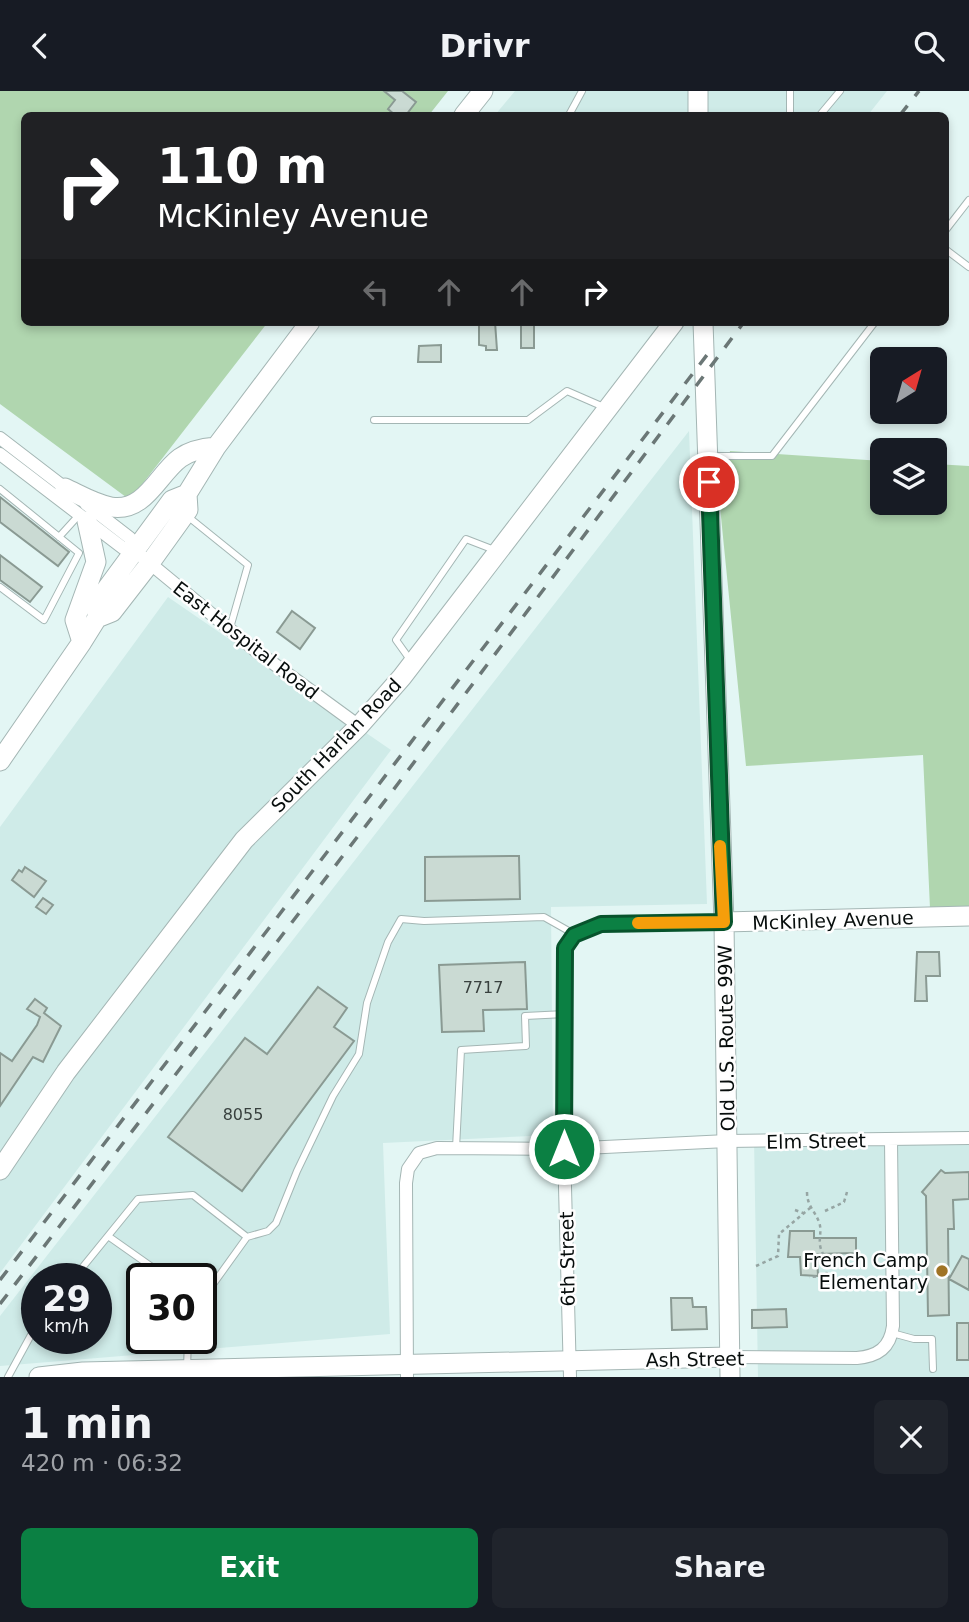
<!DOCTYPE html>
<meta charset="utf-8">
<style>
:root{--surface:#171b24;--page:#20242c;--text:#f1f3f6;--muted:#9ea1a6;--accent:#0b8043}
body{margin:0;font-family:"DejaVu Sans",sans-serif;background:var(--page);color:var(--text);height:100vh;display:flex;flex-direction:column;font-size:26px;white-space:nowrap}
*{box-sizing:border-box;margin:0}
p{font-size:23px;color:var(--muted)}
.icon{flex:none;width:38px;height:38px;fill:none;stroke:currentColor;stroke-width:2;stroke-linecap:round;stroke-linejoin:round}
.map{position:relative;height:1286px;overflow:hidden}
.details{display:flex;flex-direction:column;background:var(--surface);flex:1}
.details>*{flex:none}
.hud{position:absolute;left:21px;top:21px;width:928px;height:214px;border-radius:10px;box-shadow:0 4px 10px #0003;background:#202124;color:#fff;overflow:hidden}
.needle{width:46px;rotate:37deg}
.controls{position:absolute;left:870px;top:256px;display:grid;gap:14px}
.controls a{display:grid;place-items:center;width:77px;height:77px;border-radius:10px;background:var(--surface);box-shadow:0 4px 10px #0003;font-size:35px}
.speed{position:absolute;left:21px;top:1172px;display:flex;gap:14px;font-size:35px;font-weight:700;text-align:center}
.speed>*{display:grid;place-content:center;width:91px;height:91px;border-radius:50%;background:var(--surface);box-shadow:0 4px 10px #0003;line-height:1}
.speed small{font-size:18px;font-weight:400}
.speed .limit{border:4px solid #111;border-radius:10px;background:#fff;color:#111}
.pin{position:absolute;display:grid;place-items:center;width:60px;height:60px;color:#fff;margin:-30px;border:4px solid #fff;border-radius:50%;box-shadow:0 2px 7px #0007}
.me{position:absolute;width:77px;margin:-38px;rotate:0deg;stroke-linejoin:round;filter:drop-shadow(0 0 5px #0008)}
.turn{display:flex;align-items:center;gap:24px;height:147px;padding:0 21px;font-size:32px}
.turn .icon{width:91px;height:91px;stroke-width:2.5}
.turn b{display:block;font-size:49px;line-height:60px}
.lanes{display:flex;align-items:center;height:66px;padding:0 21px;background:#0003;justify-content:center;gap:35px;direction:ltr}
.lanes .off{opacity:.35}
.round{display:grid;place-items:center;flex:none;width:74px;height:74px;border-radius:10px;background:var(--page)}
.headline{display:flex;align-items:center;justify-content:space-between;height:119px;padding:0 21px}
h1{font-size:42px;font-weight:700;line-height:52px}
.action{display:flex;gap:14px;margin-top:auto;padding:14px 21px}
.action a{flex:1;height:80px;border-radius:10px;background:var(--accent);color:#fff;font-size:28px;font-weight:700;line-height:80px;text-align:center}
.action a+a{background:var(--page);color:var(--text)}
header{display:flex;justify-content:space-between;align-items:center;height:91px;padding:0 21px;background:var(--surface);font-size:32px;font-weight:700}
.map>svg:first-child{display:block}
</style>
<header><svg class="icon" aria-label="back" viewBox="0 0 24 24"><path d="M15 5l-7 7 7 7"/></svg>Drivr<svg class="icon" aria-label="search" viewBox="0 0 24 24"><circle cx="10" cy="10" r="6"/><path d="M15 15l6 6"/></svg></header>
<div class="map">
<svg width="969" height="1286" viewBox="0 0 969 1286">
<rect width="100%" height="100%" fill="#e3f6f4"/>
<path fill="#cfebe8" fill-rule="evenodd" d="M515,0H887L868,24H495Z
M689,340L707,813L551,816L553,1044L383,1052L390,1243L0,1275V1225ZM37,1188H96V1248H37ZM142,1188H201V1248H142Z
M168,506L391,659L0,1182V736Z
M969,1044V1286H758L754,1047Z"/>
<path fill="#b0d6af" d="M0,0H448L429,24H24V231H268L130,409L0,313Z
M730,360L882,370V411H934L935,373L969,375V816L930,817L923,664L746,675L719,406Z"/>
<path fill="#cadad3" stroke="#8a9a93" stroke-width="2" d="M384,0H402L416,11L406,24H395L388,18L395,9Z
M479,231H495L497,259H486V255L479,254Z
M521,231H534V257H521Z
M441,254V271H418L419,255Z
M0,406L69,461L58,475L0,431Z
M0,464L42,496L30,511L0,489Z
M292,520L315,537L300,558L277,541Z
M519,765L520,808L425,810V766Z
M25,776L46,790L34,806L12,789L19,779L22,781Z
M43,807L53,814L46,823L36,816Z
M917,861H939L940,885H926L927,910H915Z
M525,871L527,918L483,919L484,940L442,941L439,874Z
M318,896L347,917L334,936L354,950L242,1100L168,1046L245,947L267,963Z
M35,908L47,917L44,922L61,935L43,971L33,966L0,1015V962L12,970L37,934L40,926L27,918Z
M941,1079L945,1082L969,1081V1108L953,1109L954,1138H948L949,1224L928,1225L926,1105L922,1101Z
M790,1140H814V1147H856V1162L817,1163L818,1185L801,1184L800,1166H788Z
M962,1165L969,1168V1199L949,1188Z
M671,1207H692L693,1216H706L707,1238L672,1239Z
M786,1218L787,1236L752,1237V1219Z
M957,1232H969V1269H957Z"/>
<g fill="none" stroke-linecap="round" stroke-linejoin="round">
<g stroke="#a4b6b4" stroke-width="8">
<path id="lane" d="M790,0V24
M569,24L582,0
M820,24L840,0
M945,140L969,109
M945,158L969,176
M374,329H528L567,300L606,317
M711,365H772L875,231
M0,398L79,462L44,529L0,496
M186,424L248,474L230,537
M59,446L79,424
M411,570L396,549L466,448L497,460
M456,1057L461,959L526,955L525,925L565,923
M108,1145L169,1188
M247,1146L268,1140L276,1132L297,1080L333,1005L359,963L367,912L388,851L401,828L424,830L544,826L574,843
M73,1188L138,1108L193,1104L247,1146L201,1210
M892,1242L914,1248H932L933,1278
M187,1277L188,1248
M8,1286L37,1233"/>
</g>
<g stroke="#a4b6b4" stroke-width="14">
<path id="street" d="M0,347L69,400
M0,363L123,457L135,460L255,559L359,635
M86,413L130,447L135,460
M729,1266L857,1267C878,1265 890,1257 893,1235L891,1049
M407,1286L406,1092L408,1078L419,1062L437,1057L564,1058L727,1050L969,1047
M570,1286L564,1058L565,857L574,843L601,833L724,831"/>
</g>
<g stroke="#a4b6b4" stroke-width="21">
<path id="secondary" d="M698,0V24
M464,24L483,0
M703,231L724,831L730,1286
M65,397C80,404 95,413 111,416C145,422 158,383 180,367C191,359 203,357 216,356
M97,527L112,521L150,472L188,419L187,403L216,356L310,231
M82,551L75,529L96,471L87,430
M0,670L82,551L97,527V511L172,409L187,403
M724,831L969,825
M0,1079L66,981L244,749L359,635L402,586L674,231
M39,1286L83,1281L729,1266"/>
</g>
<path stroke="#96a5a3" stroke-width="2.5" stroke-dasharray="3.5 3.5" stroke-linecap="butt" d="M807,1101C807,1115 815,1120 819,1131C822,1139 819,1146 820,1154C822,1166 830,1169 826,1185L809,1186
M795,1119L803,1122
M825,1120L844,1111L847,1101
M756,1175L778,1165L779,1143L810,1117"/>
<use href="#lane" stroke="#fff" stroke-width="6"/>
<use href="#street" stroke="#fff" stroke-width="12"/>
<use href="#secondary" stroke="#fff" stroke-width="19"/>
<path stroke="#6b7776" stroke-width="3.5" stroke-dasharray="12 12" stroke-linecap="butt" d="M900,24L919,0
M0,1189L710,260
M0,1213L397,694L744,231"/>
</g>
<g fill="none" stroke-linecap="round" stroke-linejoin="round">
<g stroke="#07532c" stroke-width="18">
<path id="route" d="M564,1058L565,857L574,844L601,833L724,831L709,391"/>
</g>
<use href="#route" stroke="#0b8043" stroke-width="12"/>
<path stroke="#f59e0b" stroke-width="12" d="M638,832L724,831L720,755"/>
</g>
<circle fill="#a07325" stroke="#fefefe" stroke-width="2.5" cx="942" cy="1180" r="7"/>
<g text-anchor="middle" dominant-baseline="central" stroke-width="5" stroke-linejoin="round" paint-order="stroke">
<g font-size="16" fill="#38403e">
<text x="483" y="896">7717</text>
<text x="243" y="1023">8055</text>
</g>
<g font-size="19" fill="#070d0c" stroke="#fefefe">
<text transform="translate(246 549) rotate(38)">East Hospital Road</text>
<text transform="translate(336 654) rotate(-46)">South Harlan Road</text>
<text transform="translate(833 829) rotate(-2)">McKinley Avenue</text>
<text transform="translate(726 947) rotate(-91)">Old U.S. Route 99W</text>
<text transform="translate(816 1050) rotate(-1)">Elm Street</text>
<text transform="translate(567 1168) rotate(-91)">6th Street</text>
<text transform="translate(695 1268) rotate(-1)">Ash Street</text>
</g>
<g font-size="19" fill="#070d0c" stroke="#fefefe" text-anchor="end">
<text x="928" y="1169">French Camp<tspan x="928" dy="22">Elementary</tspan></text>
</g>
</g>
</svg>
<div class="controls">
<a><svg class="needle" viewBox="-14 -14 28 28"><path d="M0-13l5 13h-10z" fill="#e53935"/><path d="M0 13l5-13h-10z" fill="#9ea1a6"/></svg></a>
<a><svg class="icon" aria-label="layers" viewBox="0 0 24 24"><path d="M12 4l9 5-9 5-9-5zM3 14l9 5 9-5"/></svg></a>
</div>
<div class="speed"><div>29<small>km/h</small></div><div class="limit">30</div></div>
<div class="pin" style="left:709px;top:391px;background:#d93025"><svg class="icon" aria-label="arrive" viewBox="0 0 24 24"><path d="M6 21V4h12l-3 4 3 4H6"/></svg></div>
<svg class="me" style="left:564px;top:1058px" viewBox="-20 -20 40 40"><circle r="17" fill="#0b8043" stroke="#fff" stroke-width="3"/><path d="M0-11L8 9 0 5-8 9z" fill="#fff"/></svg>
<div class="hud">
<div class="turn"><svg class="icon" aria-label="right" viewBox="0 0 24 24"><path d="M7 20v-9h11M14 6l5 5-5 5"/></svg><div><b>110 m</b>McKinley Avenue</div></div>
<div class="lanes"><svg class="icon off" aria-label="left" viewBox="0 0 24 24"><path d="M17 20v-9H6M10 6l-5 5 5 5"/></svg><svg class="icon off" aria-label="ahead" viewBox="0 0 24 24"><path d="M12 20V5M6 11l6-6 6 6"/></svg><svg class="icon off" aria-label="ahead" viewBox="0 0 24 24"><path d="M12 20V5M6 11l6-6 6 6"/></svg><svg class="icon" aria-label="right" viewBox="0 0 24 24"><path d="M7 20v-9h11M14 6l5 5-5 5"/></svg></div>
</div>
</div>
<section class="details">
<div class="headline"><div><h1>1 min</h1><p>420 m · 06:32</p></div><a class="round"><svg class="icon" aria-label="close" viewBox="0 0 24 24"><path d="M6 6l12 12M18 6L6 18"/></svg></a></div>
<div class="action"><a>Exit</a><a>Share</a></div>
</section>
